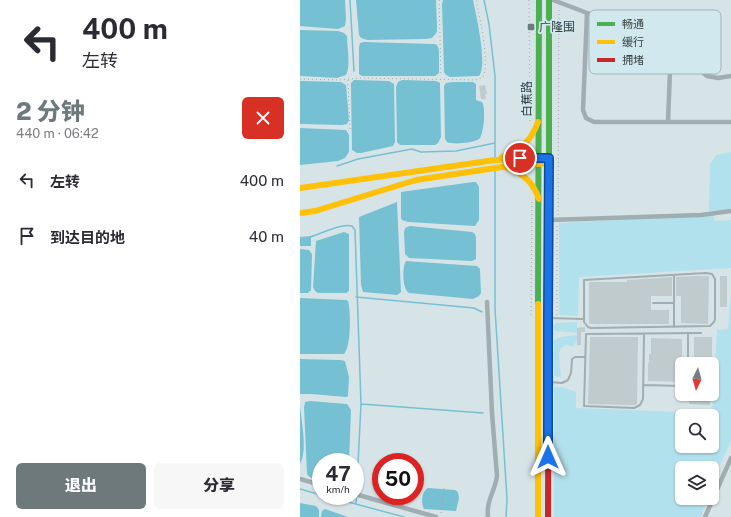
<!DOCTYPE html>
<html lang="zh">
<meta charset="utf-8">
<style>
:root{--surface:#fff;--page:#f7f7f7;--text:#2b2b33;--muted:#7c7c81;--accent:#6e797b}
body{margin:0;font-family:"Public Sans","Noto Sans SC",sans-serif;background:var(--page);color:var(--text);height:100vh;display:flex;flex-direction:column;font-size:15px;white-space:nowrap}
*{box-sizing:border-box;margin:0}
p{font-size:13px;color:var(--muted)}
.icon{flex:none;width:22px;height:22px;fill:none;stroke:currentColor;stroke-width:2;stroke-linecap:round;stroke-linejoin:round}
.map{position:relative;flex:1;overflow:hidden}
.details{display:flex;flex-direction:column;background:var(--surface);width:300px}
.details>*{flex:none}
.banner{background:#fff;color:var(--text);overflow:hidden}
.needle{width:26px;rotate:185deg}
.buttons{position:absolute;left:375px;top:357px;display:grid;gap:8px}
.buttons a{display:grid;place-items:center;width:44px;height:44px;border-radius:6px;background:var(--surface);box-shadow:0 1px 3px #0004;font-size:20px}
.speed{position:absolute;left:12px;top:453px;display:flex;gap:8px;font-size:20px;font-weight:700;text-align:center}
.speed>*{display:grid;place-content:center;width:52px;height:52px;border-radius:50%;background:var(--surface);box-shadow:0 1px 3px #0004;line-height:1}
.speed small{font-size:10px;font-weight:400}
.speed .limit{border:6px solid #d22;background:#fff;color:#111}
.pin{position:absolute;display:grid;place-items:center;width:34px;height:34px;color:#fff;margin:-17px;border:2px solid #fff;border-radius:50%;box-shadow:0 1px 4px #0007}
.me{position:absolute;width:44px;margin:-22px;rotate:0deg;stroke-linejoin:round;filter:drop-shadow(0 0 3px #0008)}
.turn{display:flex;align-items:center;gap:14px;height:84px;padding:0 16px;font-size:18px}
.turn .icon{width:52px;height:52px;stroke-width:2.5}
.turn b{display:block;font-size:28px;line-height:34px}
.round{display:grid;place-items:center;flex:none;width:42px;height:42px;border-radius:6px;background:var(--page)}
.overview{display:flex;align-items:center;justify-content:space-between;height:68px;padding:0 16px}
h1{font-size:24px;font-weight:800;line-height:30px;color:var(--accent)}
.action{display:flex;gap:8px;margin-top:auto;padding:8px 16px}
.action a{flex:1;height:46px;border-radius:6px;background:var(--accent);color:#fff;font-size:16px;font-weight:800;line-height:46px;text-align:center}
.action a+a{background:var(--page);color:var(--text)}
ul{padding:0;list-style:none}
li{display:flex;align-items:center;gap:12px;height:56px;padding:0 16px}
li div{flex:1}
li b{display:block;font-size:15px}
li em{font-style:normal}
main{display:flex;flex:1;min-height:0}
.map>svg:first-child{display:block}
</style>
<main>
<section class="details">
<div class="banner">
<div class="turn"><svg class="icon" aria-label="left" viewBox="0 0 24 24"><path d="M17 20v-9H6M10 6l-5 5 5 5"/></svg><div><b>400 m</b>左转</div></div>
</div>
<div class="overview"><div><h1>2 分钟</h1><p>440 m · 06:42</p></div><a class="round" style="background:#d93025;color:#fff"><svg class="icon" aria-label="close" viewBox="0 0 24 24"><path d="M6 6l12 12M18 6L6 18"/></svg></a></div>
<ul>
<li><svg class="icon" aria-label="left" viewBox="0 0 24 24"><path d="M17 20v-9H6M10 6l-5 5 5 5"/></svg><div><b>左转</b></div><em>400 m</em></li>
<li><svg class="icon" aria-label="arrive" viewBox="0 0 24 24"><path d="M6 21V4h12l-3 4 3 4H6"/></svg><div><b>到达目的地</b></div><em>40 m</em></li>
</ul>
<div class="action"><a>退出</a><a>分享</a></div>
</section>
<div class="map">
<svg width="431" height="517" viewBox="0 0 431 517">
<rect width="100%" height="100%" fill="#d7e4e7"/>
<path fill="#b2e1ee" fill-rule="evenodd" d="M431,152V209L409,211L410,164L416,155Z
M413,215L415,221L431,220V268L279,277L278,316L259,315V223Z
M431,295V441L422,460L412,487V468H382V498H408L401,517H254V387H262L276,392V408L412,413L417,330L428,329ZM382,416H412V446H382Z
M277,322V333L256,331L254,330L253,327L256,323Z
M277,335V340L273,347L267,345L261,348L259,353L261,377H257L254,375V340L260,337Z"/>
<path fill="#76c0d3" d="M0,0H45L46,20L45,26L38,29L0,26Z
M56,0H136L137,27V32L132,38L126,39L67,40L61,38L59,35Z
M143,0H173C176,15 188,65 179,76L150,77L146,75L144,72L142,4Z
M0,30L38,31L44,33L47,36C47,48 51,65 46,75L37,78L0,76Z
M60,43L64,42L135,44L137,45L139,50V73L135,76H62L59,74V47Z
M54,80L89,81L94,84L95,142L93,146L61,153H57L52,150L51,86V83Z
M102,80L136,81L140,83L141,137L138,143L135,145H100L97,142L96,87L98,82Z
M0,81L41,82L46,85L49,120L47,124L42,125L0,124Z
M153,82H173L176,84V100L182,102C186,107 184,135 179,139C173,143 153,145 147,142L145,139L144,86L146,83Z
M0,128L46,130L49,135V152L45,158L38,161L0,165Z
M173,182H176L179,187V220L175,226L108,222L102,220L101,218V192Z
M97,202L101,292L97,295L63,292L61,285L59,217Z
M110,226L172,232L175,234L176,238V259L172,261L109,258L105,254L104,232L105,228Z
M44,232L49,234V291L46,293H18L15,291L13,287L16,241Z
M11,236V246H0V237Z
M0,249L9,250L12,254L11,290L8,293H0Z
M106,261L177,266L180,269L181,293L179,296L173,299L109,293C102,289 102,267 106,261Z
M0,298L46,300L48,301C51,310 51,348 44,354H0Z
M0,359L40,360L45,361L49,377L48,396L46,397L11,394H0Z
M10,401L47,404L51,410L49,462H21V481C16,479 10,479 7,474L4,407L5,402Z
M0,405C1,420 8,450 0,464Z
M128,488L155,490L158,492L159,498L156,511L124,509C121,503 121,492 128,488Z
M0,503L16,506L19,510V517H0Z
M25,509L48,517H21L22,511Z"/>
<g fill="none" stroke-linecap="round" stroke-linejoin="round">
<path stroke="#76c0d3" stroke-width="1.5" d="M50,0L54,71
M184,0L189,24L195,76V157
M37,166L58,159L112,149L121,152L156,151L195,143
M195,171V309L207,499L206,517
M10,237C21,234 41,223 52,226L55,230L61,404L56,504
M56,297L174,308L182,312
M61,404L183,413
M0,489L21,495
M26,496L104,517"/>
</g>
<path fill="#c0cbcd" d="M185,85L187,94H185L186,99H181L179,86Z
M397,276H409L408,324L381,323V296H376V277Z
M420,276H427V307H420Z
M372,277V296H351V310H369V324H289V282H327V280Z
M285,327V332H281V345H277V328Z
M290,337H338L337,404L335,405L288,404Z
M394,337H412V364H394Z
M351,338L382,339V382L348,381V363H349V354H351Z
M402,394H410V405L389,404L390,396L402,397Z"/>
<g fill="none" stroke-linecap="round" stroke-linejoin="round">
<path stroke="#9ba6a9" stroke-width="1" stroke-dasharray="1 3" stroke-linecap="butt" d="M139,0L141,75
M229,0L230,123
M0,79L41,80L61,78L175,80L182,78C191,66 179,15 176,0
M48,80L50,130
M258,215L259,7
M231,315L232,200
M257,315V225
M141,513L144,488"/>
<path stroke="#a0adb1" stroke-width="2" d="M406,273L412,274L415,279V319L414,322L410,326L291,328L288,327L284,322V280Z
M353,303H374
M249,318L283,319
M374,327V275
M344,334L343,399L340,405L334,408L284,406L286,334L401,333
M388,364V333
M250,382L262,383L268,380L271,373L272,359L275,357H285
M343,385L382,386
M388,397V394"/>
<path stroke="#a0adb1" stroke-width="4.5" d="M253,0L371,45L407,76L418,78L431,76
M287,13L283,110L286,118L294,122H431
M368,122L371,45
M249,220L401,215L431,211
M187,302L192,413L197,476C195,491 186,501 188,517
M0,479L21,485
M55,494L136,517
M405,517L431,458"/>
<path stroke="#4caf50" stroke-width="6" d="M249,240V0
M238,304L239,0"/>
<path stroke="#ffc107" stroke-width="6" d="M202,157C222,148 230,143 238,122
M207,168C224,173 233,183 239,199
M0,188L195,160L249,157
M0,213L15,211L116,180L202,167L249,163
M238,517V304"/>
<path stroke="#c62828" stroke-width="6" d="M248,517L249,240"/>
</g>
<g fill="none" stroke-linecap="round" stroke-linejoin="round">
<g stroke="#114b97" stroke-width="10">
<path id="route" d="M220,158H249L248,318V457"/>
</g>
<use href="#route" stroke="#1a73e8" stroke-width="7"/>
</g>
<rect fill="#6e797b" stroke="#d0e8ee" stroke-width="1.5" x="227" y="23" width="8" height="8" rx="2"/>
<g text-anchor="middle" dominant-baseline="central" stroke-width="3.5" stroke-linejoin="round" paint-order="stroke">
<g font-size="12" fill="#353f41" stroke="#d0e8ee" text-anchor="start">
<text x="239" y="27">广隆围</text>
</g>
<g font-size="12" fill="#353f41" stroke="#d0e8ee">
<text transform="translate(227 99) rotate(-90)">白蕉路</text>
</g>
</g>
<rect x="289" y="10" width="132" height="64" rx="6" fill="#d0e8ee" stroke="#a2b5ba" stroke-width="1"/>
<rect x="297" y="22" width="18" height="4" fill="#4caf50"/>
<rect x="297" y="40" width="18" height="4" fill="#ffc107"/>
<rect x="297" y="58" width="18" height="4" fill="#c62828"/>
<g font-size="11" fill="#353f41">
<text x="322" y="28">畅通</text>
<text x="322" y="46">缓行</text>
<text x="322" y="64">拥堵</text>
</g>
</svg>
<div class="buttons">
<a><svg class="needle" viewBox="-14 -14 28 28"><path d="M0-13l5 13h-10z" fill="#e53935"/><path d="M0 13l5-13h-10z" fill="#7c7c81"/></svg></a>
<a><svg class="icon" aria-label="search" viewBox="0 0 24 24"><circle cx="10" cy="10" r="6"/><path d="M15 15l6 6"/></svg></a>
<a><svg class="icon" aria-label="layers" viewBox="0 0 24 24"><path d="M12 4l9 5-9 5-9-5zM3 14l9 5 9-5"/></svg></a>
</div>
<div class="speed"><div>47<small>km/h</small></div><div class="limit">50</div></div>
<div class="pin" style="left:220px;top:158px;background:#d93025"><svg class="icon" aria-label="arrive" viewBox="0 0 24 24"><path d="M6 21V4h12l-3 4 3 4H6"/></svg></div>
<svg class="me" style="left:248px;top:457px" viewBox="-20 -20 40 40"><path d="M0-17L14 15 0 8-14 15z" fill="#1a73e8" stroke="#fff" stroke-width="4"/></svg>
</div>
</main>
